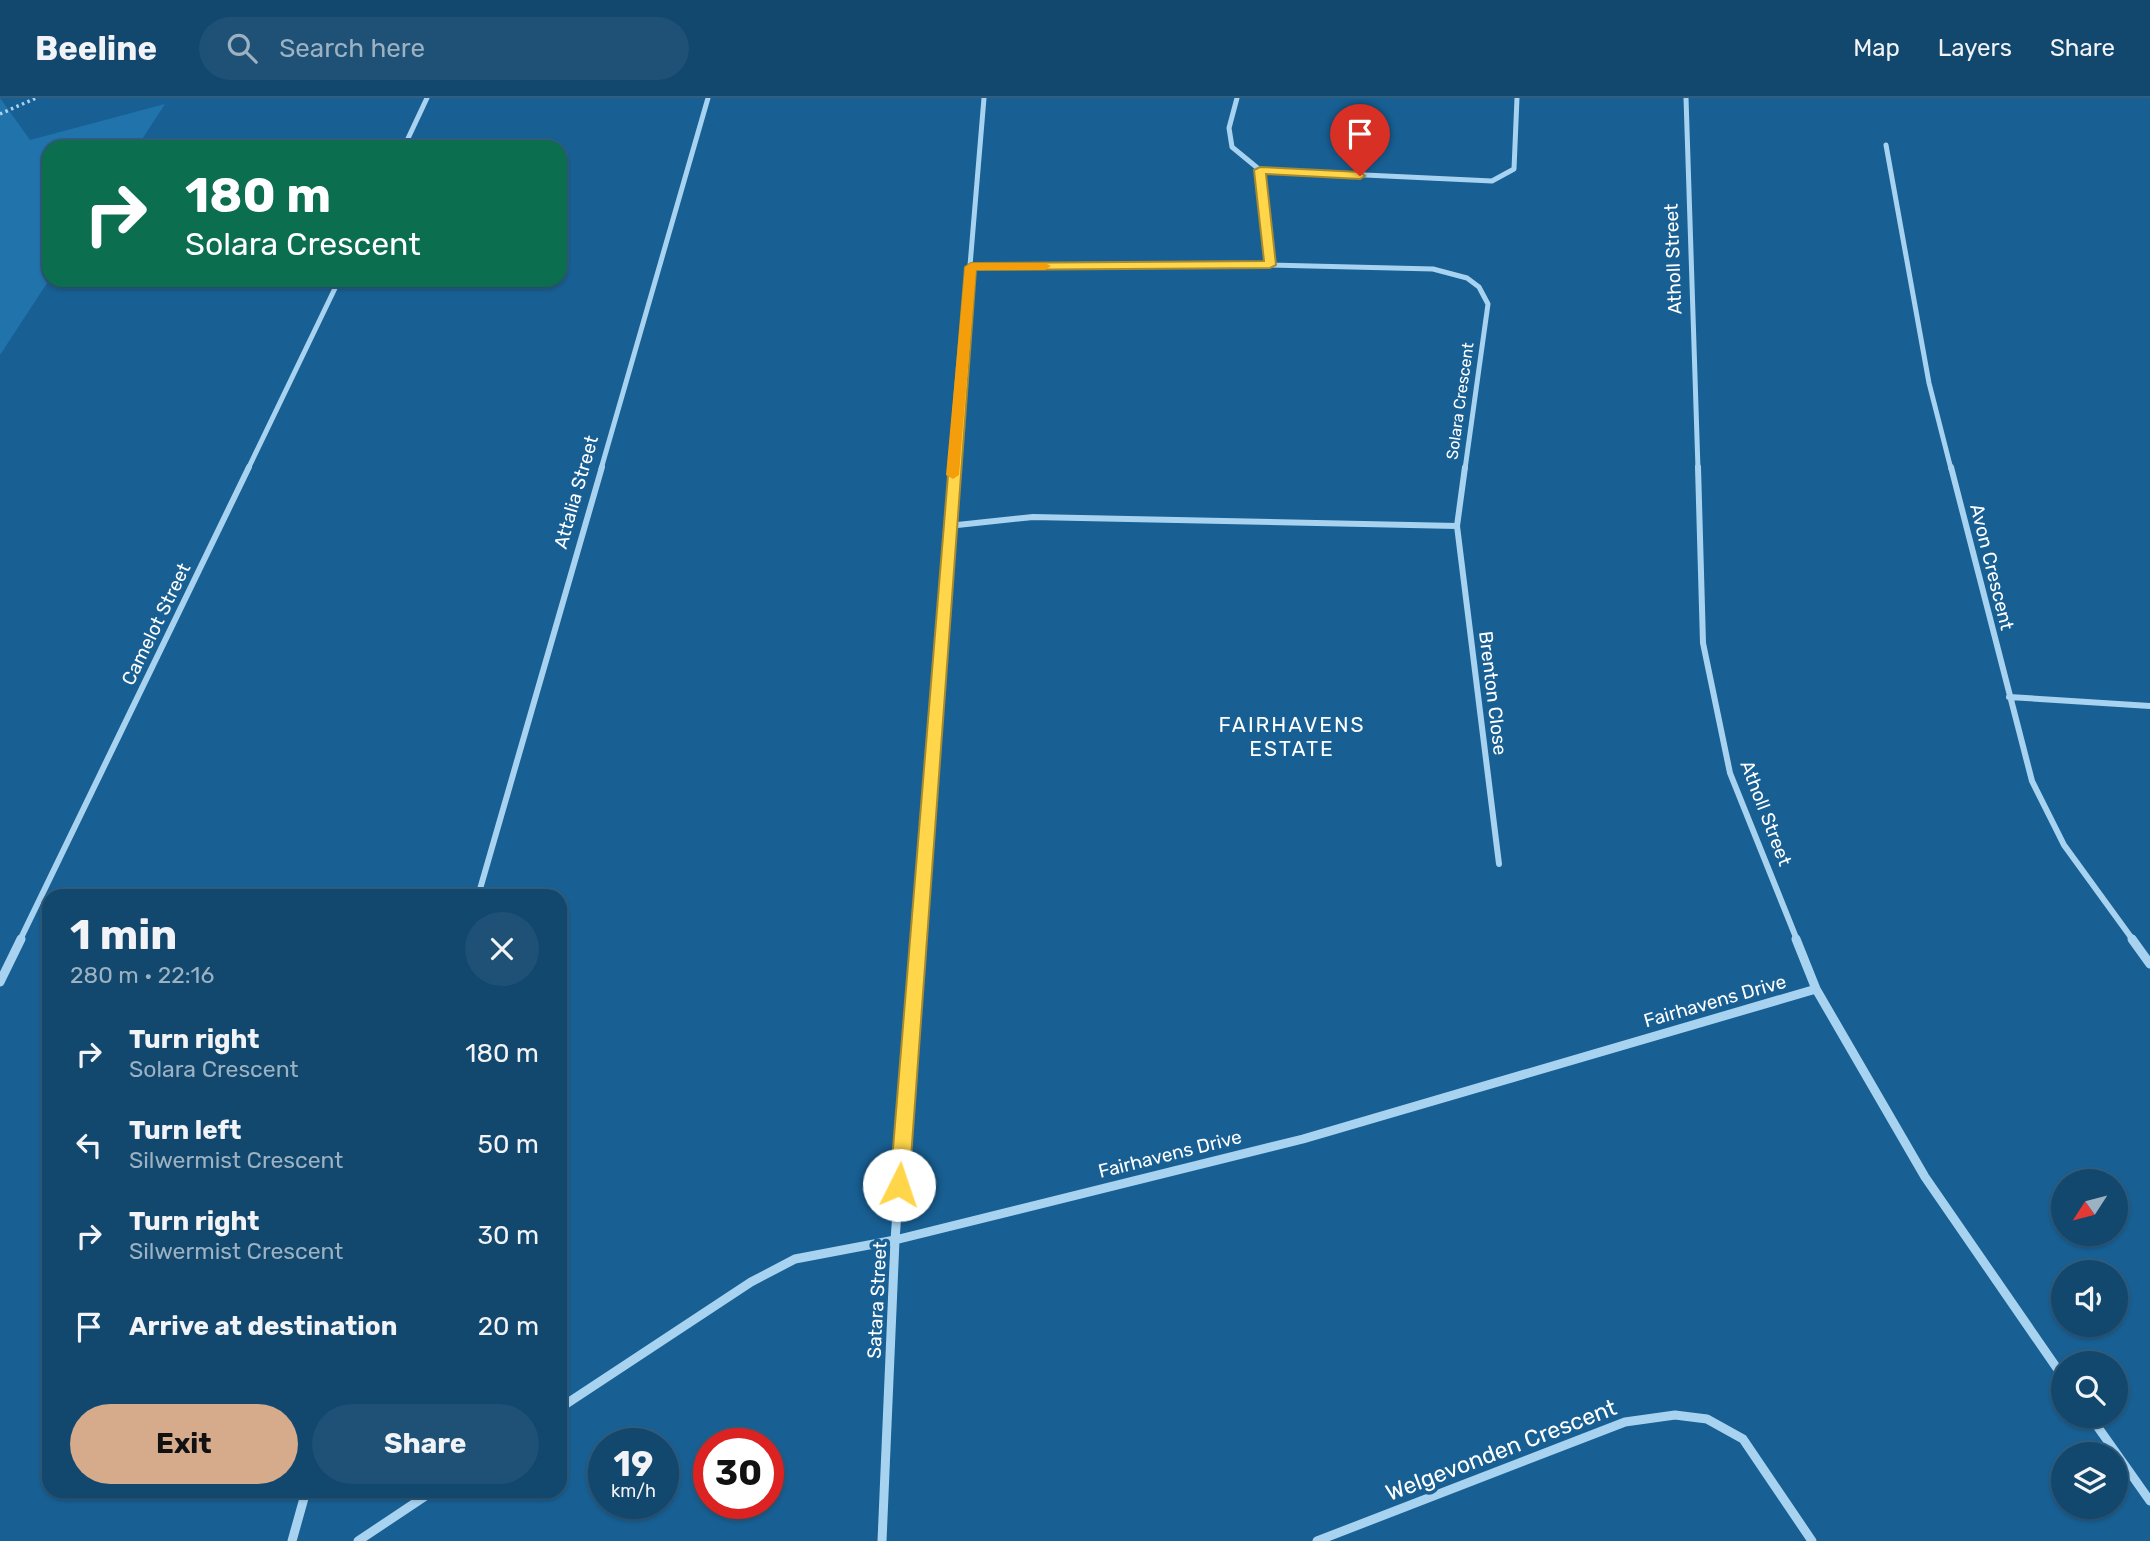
<!DOCTYPE html>
<meta charset="utf-8">
<style>
:root{--surface:#12476e;--page:#1f5176;--text:#f1f3f6;--muted:#9cb2c2;--line:#315f81;--accent:#d6ab8b}
body{margin:0;font-family:Rubik,sans-serif;background:var(--page);color:var(--text);height:100vh;display:flex;flex-direction:column;font-size:26px;white-space:nowrap}
*{box-sizing:border-box;margin:0}
p{font-size:23px;color:var(--muted)}
.icon{flex:none;width:38px;height:38px;fill:none;stroke:currentColor;stroke-width:2;stroke-linecap:round;stroke-linejoin:round}
.map{position:relative;flex:1;overflow:hidden}
.details{position:absolute;left:42px;top:791px;width:525px;height:609px;display:flex;flex-direction:column;background:var(--surface);border-radius:21px;box-shadow:0 2px 5px #0004,0 0 0 2px var(--line)}
.details>*{flex:none}
.top-card{position:absolute;left:42px;top:42px;width:525px;height:147px;border-radius:21px;box-shadow:0 2px 5px #0004,0 0 0 2px var(--line);background:#0b6e4f;color:#fff;overflow:hidden}
.needle{width:46px;rotate:234deg}
.fabs{position:absolute;left:2051px;top:1071px;display:grid;gap:14px}
.fabs a{display:grid;place-items:center;width:77px;height:77px;border-radius:50%;background:var(--surface);box-shadow:0 2px 5px #0004,0 0 0 2px var(--line);font-size:35px}
.speed{position:absolute;left:588px;top:1330px;display:flex;gap:14px;font-size:35px;font-weight:700;text-align:center}
.speed>*{display:grid;place-content:center;width:91px;height:91px;border-radius:50%;background:var(--surface);box-shadow:0 2px 5px #0004,0 0 0 2px var(--line);line-height:1}
.speed small{font-size:18px;font-weight:400}
.speed .limit{border:10px solid #d22;background:#fff;color:#111}
.pin{position:absolute;display:grid;place-items:center;width:60px;height:60px;color:#fff;margin:-72px -30px;border-radius:50% 50% 50% 0;rotate:-45deg;box-shadow:0 0 7px #0007}
.pin .icon{rotate:45deg}
.me{position:absolute;width:77px;margin:-38px;rotate:4deg;stroke-linejoin:round;filter:drop-shadow(0 0 5px #0008)}
.turn{display:flex;align-items:center;gap:24px;height:147px;padding:0 28px;font-size:32px}
.turn .icon{width:91px;height:91px;stroke-width:2.5}
.turn b{display:block;font-size:49px;line-height:60px}
.round{display:grid;place-items:center;flex:none;width:74px;height:74px;border-radius:37px;background:var(--page)}
.head{display:flex;align-items:center;justify-content:space-between;height:119px;padding:0 28px}
h1{font-size:42px;font-weight:700;line-height:52px}
.primary-button{display:flex;gap:14px;margin-top:auto;padding:14px 28px}
.primary-button a{flex:1;height:80px;border-radius:42px;background:var(--accent);color:#111;font-size:28px;font-weight:700;line-height:80px;text-align:center}
.primary-button a+a{background:var(--page);color:var(--text)}
ul{padding:0;list-style:none}
li{display:flex;align-items:center;gap:21px;height:91px;padding:0 28px}
li div{flex:1}
li b{display:block;font-size:26px}
li em{font-style:normal}
header{display:flex;align-items:center;gap:42px;box-sizing:border-box;height:98px;padding:0 35px;background:var(--surface);border-bottom:2px solid var(--line)}
header strong{font-size:33px}
nav{display:flex;gap:38px;margin-inline-start:auto;font-size:24px}
.search{width:490px;height:63px;background:var(--page);display:flex;align-items:center;gap:18px;box-sizing:border-box;padding:0 24px;border-radius:38px;color:var(--muted);font-size:26px}
.map>svg:first-child{display:block}
</style>
<header>
<strong>Beeline</strong>
<div class="search"><svg class="icon" aria-label="search" viewBox="0 0 24 24"><circle cx="10" cy="10" r="6"/><path d="M15 15l6 6"/></svg>Search here</div>
<nav><a>Map</a><a>Layers</a><a>Share</a></nav>
</header>
<div class="map">
<svg width="2150" height="1443" viewBox="0 0 2150 1443">
<rect width="100%" height="100%" fill="#185f93"/>
<path fill="#2173ac" d="M0,0L30,42L165,6L137,49H49V182L0,257Z"/>
<g fill="none" stroke-linecap="round" stroke-linejoin="round">
<path stroke="#a8d3f0" stroke-width="3.5" stroke-dasharray="2.5 3.5" stroke-linecap="butt" d="M0,16L36,0"/>
<path stroke="#a8d3f0" stroke-width="5" d="M1237,0L1229,30L1232,49L1260,72L1270,167
M1686,0L1698,371
M1886,47L1929,285L1951,371
M404,49L427,0
M1260,72L1492,83L1514,71L1517,0
M971,169L1270,167L1433,171L1467,180L1479,189L1488,206L1465,371
M248,371L339,182
M601,371L708,0
M953,371L984,0"/>
<path stroke="#a8d3f0" stroke-width="6" d="M1465,369L1457,428L1499,766
M1698,369L1703,545L1730,675L1797,842
M1951,369L2032,683L2064,747L2133,842
M948,428L1033,419L1457,428
M2009,599L2150,608
M478,798L602,369
M20,842L249,369
M917,842L953,369"/>
<path stroke="#a8d3f0" stroke-width="9" d="M1796,841L1816,891L1925,1079L2063,1279
M2132,841L2150,866
M0,884L21,841
M560,1310L751,1184L795,1161L895,1142L1303,1041L1816,891
M2090,1318L2150,1403
M292,1443L306,1393
M358,1443L433,1393
M882,1443L895,1142L917,841
M1317,1443L1625,1324L1675,1317L1707,1321L1743,1341L1812,1443"/>
</g>
<path fill="#ffd54a" stroke="#a68a30" stroke-width="2" d="M1260,69L1360,74L1365,78L1360,81L1266,76L1276,167L1270,170L976,172L909,1087L906,1093L899,1095L893,1093L890,1087L965,169L971,165L1264,163L1254,72Z"/>
<path fill="#f59e0b" d="M971,165H1045L1051,168L1045,172H976L959,377L953,381L946,377L965,169Z"/>
<g text-anchor="middle" dominant-baseline="central" stroke-width="7" stroke-linejoin="round" paint-order="stroke">
<g font-size="16" fill="#fff" stroke="#185f93">
<text transform="translate(1460 303) rotate(-82)">Solara Crescent</text>
</g>
<g font-size="19" fill="#fff" stroke="#185f93">
<text transform="translate(1673 161) rotate(-92)">Atholl Street</text>
<text transform="translate(576 394) rotate(-74)">Attalia Street</text>
<text transform="translate(1992 469) rotate(76)">Avon Crescent</text>
<text transform="translate(156 526) rotate(-64)">Camelot Street</text>
<text transform="translate(1493 595) rotate(83)">Brenton Close</text>
<text transform="translate(1766 715) rotate(69)">Atholl Street</text>
<text transform="translate(1715 903) rotate(-16)">Fairhavens Drive</text>
<text transform="translate(1170 1056) rotate(-14)">Fairhavens Drive</text>
<text transform="translate(877 1202) rotate(-87)">Satara Street</text>
</g>
<g font-size="21" letter-spacing="2" fill="#fff" stroke="#185f93">
<text x="1292" y="626">FAIRHAVENS<tspan x="1292" dy="24">ESTATE</tspan></text>
</g>
<g font-size="23" fill="#fff" stroke="#185f93">
<text transform="translate(1501 1352) rotate(-21)">Welgevonden Crescent</text>
</g>
</g>
</svg>
<div class="fabs">
<a><svg class="needle" viewBox="-14 -14 28 28"><path d="M0-13l5 13h-10z" fill="#e53935"/><path d="M0 13l5-13h-10z" fill="#9cb2c2"/></svg></a>
<a><svg class="icon" aria-label="sound" viewBox="0 0 24 24"><path d="M4 9h4l5-4v14l-5-4H4zM17 9q2 3 0 6"/></svg></a>
<a><svg class="icon" aria-label="search" viewBox="0 0 24 24"><circle cx="10" cy="10" r="6"/><path d="M15 15l6 6"/></svg></a>
<a><svg class="icon" aria-label="layers" viewBox="0 0 24 24"><path d="M12 4l9 5-9 5-9-5zM3 14l9 5 9-5"/></svg></a>
</div>
<div class="speed"><div>19<small>km/h</small></div><div class="limit">30</div></div>
<div class="pin" style="left:1360px;top:78px;background:#d93025"><svg class="icon" aria-label="arrive" viewBox="0 0 24 24"><path d="M6 21V4h12l-3 4 3 4H6"/></svg></div>
<svg class="me" style="left:899px;top:1087px" viewBox="-20 -20 40 40"><circle r="19" fill="#fff"/><path d="M0-13L10 11 0 6-10 11z" fill="#ffd54a"/></svg>
<div class="top-card">
<div class="turn"><svg class="icon" aria-label="right" viewBox="0 0 24 24"><path d="M7 20v-9h11M14 6l5 5-5 5"/></svg><div><b>180 m</b>Solara Crescent</div></div>
</div>
<section class="details">
<div class="head"><div><h1>1 min</h1><p>280 m · 22:16</p></div><a class="round"><svg class="icon" aria-label="close" viewBox="0 0 24 24"><path d="M6 6l12 12M18 6L6 18"/></svg></a></div>
<ul>
<li><svg class="icon" aria-label="right" viewBox="0 0 24 24"><path d="M7 20v-9h11M14 6l5 5-5 5"/></svg><div><b>Turn right</b><p>Solara Crescent</p></div><em>180 m</em></li>
<li><svg class="icon" aria-label="left" viewBox="0 0 24 24"><path d="M17 20v-9H6M10 6l-5 5 5 5"/></svg><div><b>Turn left</b><p>Silwermist Crescent</p></div><em>50 m</em></li>
<li><svg class="icon" aria-label="right" viewBox="0 0 24 24"><path d="M7 20v-9h11M14 6l5 5-5 5"/></svg><div><b>Turn right</b><p>Silwermist Crescent</p></div><em>30 m</em></li>
<li><svg class="icon" aria-label="arrive" viewBox="0 0 24 24"><path d="M6 21V4h12l-3 4 3 4H6"/></svg><div><b>Arrive at destination</b></div><em>20 m</em></li>
</ul>
<div class="primary-button"><a>Exit</a><a>Share</a></div>
</section>
</div>
